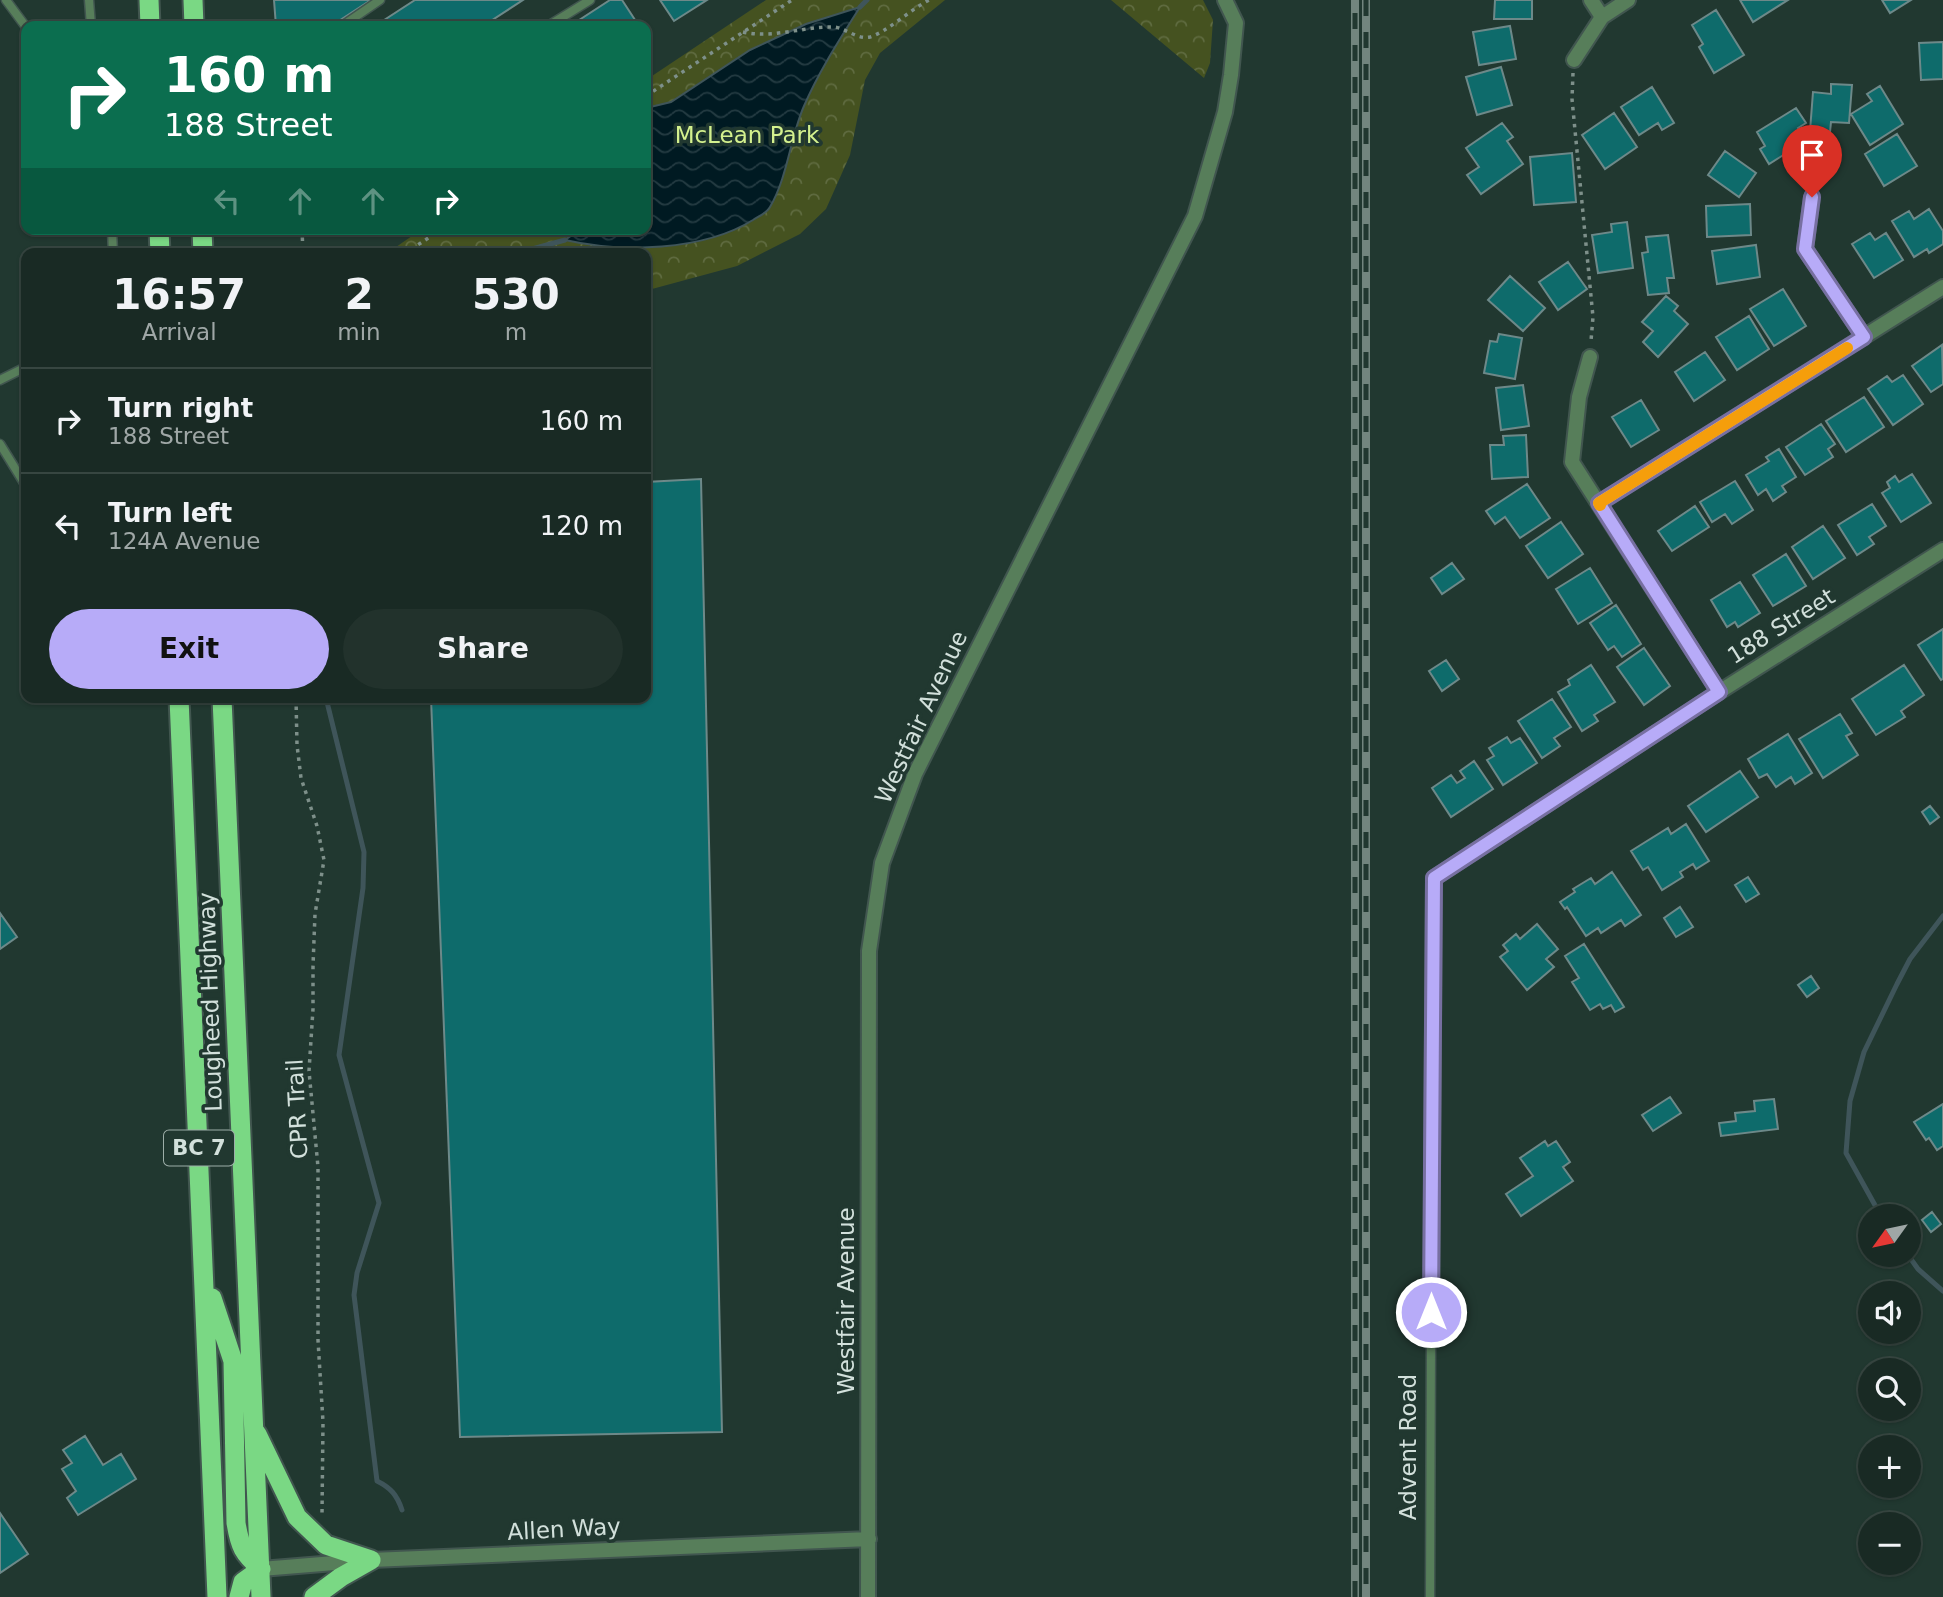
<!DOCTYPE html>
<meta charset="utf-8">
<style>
:root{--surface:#192a24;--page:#22322c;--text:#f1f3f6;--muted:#9fa7a6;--line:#374641;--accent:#b7abf8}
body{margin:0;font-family:"DejaVu Sans",sans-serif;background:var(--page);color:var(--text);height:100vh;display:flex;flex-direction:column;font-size:26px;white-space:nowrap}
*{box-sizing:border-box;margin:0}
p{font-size:23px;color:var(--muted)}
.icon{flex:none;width:38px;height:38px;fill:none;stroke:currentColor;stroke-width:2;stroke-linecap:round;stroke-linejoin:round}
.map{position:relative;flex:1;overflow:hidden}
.details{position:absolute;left:21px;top:248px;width:630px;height:455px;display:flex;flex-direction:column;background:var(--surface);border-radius:14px;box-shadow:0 2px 5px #0004,0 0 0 2px var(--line)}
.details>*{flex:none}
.hud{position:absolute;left:21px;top:21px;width:630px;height:214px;border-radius:14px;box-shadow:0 2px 5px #0004,0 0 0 2px var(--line);background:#0b6e4f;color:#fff;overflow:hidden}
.needle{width:46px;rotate:237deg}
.tools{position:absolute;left:1858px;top:1204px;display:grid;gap:14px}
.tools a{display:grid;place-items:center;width:63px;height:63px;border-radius:50%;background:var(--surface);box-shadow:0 2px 5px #0004,0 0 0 2px var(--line);font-size:35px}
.pin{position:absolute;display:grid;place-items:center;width:60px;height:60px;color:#fff;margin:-72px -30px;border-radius:50% 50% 50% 0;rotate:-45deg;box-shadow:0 0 7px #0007}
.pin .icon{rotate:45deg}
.me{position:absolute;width:77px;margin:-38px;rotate:0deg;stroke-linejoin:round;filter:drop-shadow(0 0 5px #0008)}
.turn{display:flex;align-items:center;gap:24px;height:147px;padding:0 28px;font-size:32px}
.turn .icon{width:91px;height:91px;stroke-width:2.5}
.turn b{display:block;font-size:49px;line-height:60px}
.lanes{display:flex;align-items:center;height:66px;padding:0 28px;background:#0003;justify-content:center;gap:35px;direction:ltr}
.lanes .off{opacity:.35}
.eta{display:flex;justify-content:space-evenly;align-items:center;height:119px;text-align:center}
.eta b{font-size:42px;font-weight:700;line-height:49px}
.button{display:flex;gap:14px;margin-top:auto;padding:14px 28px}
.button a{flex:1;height:80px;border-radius:42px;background:var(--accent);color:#111;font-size:28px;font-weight:700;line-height:80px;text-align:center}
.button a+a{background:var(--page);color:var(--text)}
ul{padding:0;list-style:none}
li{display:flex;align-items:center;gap:21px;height:105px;padding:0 28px;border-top:2px solid var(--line)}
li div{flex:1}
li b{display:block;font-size:26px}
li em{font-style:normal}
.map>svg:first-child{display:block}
</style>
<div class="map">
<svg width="1943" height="1597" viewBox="0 0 1943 1597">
<defs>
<pattern id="forest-crowns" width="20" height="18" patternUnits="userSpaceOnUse" patternTransform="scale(1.75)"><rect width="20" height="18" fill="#455220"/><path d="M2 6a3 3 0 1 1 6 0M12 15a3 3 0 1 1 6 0" fill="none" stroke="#5f6b40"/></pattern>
<pattern id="water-waves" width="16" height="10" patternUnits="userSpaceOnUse" patternTransform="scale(1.75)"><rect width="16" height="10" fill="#001a22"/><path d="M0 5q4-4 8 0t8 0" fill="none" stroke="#243b42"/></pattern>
</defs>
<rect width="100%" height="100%" fill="#213830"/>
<path fill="url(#forest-crowns)" d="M766,0H945L880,53L865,80L850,155L826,209L800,234L737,266L652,289L646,288V254H386L422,229H646V80Z
M1111,0H1203L1213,20L1210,63L1204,78Z"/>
<path fill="url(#water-waves)" stroke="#3f555a" stroke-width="2" d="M860,7C840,39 819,71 804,106C790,138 788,176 770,207C767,213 759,216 753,220C703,251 622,253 565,240L581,229H646V108L671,102L750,50L806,24Z"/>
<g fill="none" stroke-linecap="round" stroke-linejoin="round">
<path stroke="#3f555a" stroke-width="5" d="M860,7L867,0
M514,254L565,240
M326,698L364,852L363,888L339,1055L379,1203L357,1273L354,1295L377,1481C391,1488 397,1495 402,1510
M1881,1216L1846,1153L1850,1101L1864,1052L1897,984L1910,959L1943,916
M1908,1255L1918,1269L1943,1291"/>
</g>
<path fill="#0e6b6b" stroke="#6d8989" stroke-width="2" d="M274,0H371L331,26H276Z
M415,0H523L483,26H375Z
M610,0H622L639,26H570Z
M660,0H707L674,21Z
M1495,0H1532V19H1494Z
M1740,0H1788L1753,22Z
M1882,0H1911L1890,13Z
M1716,10L1744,55L1714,73L1699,47L1703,44L1692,25Z
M1510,26L1516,59L1479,65L1473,32Z
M1943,42V79L1921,80L1919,43Z
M1501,67L1512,105L1477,115L1466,77Z
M1831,84L1852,85L1849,123L1831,122L1830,132L1810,131L1813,92L1831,94Z
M1880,86L1903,124L1870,145L1851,114L1872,101L1867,94Z
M1652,87L1674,123L1662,130L1658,123L1639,135L1621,107Z
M1796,108L1806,123L1798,128L1806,141L1769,164L1760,149L1765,146L1757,132Z
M1614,113L1637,147L1605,169L1582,135Z
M1502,123L1513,137L1507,141L1523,164L1481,194L1467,175L1479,167L1466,148Z
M1897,134L1917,166L1884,186L1865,154Z
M1725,151L1756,173L1739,197L1708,175Z
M1572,153L1576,202L1534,205L1530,157Z
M1750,204L1751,235L1707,237L1706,206Z
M1929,209L1943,231V244L1929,253L1927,249L1914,257L1892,221L1909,211L1914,219Z
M1627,222L1633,268L1598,273L1592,235L1612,232L1611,224Z
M1870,233L1875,240L1886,233L1903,260L1874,278L1852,244Z
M1668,235L1674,278H1667L1669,293L1648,295L1642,253L1648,252L1646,237Z
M1756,245L1760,277L1717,284L1712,251Z
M1568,262L1587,289L1558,310L1539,282Z
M1510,276L1545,308L1523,331L1488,300Z
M1783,289L1806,326L1774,346L1750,309Z
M1666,296L1678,306L1674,311L1688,324L1658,357L1643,342L1653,331L1642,322Z
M1749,316L1769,349L1737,370L1716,337Z
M1499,334L1522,338L1515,379L1484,373L1490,341L1497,342Z
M1942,345L1943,384L1931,392L1912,366Z
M1705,352L1725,380L1694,401L1675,372Z
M1903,375L1923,404L1893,425L1868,389L1887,376L1892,382Z
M1523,385L1529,426L1501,430L1496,388Z
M1864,397L1884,427L1846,452L1826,421Z
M1641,400L1659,430L1631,447L1612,417Z
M1821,424L1835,444L1828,449L1833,457L1805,475L1786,447Z
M1526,435L1528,477L1492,479L1490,445H1504L1503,436Z
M1779,449L1796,477L1782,486L1786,492L1773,501L1766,489L1758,495L1746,475L1769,461L1766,457Z
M1912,474L1931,503L1901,522L1882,493L1890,488L1887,482L1895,476L1899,482Z
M701,479L722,1432L460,1437L431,698H646V482Z
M1735,481L1753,510L1732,524L1725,514L1712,522L1700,502Z
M1527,484L1550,518L1520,538L1505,517L1495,524L1486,511Z
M1872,504L1886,526L1869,537L1874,544L1857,555L1838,525Z
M1695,506L1709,527L1672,551L1658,531Z
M1561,522L1583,554L1548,578L1526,546Z
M1823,526L1845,558L1813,579L1792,547Z
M1786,554L1806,586L1773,606L1753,575Z
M1452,563L1464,579L1442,594L1431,578Z
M1590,568L1612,603L1578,624L1556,589Z
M1740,582L1760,613L1738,627L1735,622L1727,627L1711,600Z
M1616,605L1641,644L1622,657L1614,646L1608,650L1590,623Z
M1943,629V679L1941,680L1918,645Z
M1644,648L1670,686L1644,705L1617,667Z
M1446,660L1459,679L1442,691L1429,671Z
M1591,665L1615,702L1594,715L1598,721L1582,731L1558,692L1570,685L1568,680Z
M1904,665L1924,695L1901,711L1905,717L1876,735L1852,699Z
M1552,699L1571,727L1554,738L1560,746L1542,758L1518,721Z
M1840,714L1852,733L1846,736L1858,755L1823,778L1799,739Z
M1788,734L1812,773L1795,784L1791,777L1776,787L1767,774L1759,778L1748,759Z
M1507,737L1511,743L1520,738L1537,763L1503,785L1487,760L1494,756L1489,748Z
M1474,761L1493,789L1451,817L1432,788L1451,775L1457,783L1465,778L1460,771Z
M1740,771L1758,797L1706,832L1688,806Z
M1930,806L1939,817L1930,824L1922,812Z
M1686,824L1709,861L1696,869L1693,864L1680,872L1683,877L1662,890L1648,867L1643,870L1631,851L1668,828L1671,834Z
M1612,872L1641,915L1625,926L1621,920L1601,933L1598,928L1586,936L1567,907L1565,909L1560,902L1575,892L1573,889L1591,878L1595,884Z
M1748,877L1759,894L1746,902L1735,885Z
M1680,907L1693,927L1676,937L1664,918Z
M0,913L17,937L0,949Z
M1537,924L1558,949L1546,959L1554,967L1527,990L1500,957L1508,951L1503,945L1516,934L1520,939Z
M1584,944L1624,1007L1615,1012L1611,1005L1603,1009L1600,1004L1590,1010L1572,982L1579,978L1565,956Z
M1811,976L1819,988L1807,997L1798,985Z
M1670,1097L1681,1113L1653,1131L1642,1115Z
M1774,1099L1778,1129L1721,1136L1719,1123L1736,1121L1735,1113L1755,1111L1754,1101Z
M1943,1104V1146L1937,1150L1929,1138L1926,1140L1914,1122Z
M1545,1141L1548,1146L1556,1141L1570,1162L1563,1167L1573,1181L1521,1216L1506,1194L1533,1176L1520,1158Z
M1932,1212L1941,1224L1931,1232L1922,1220Z
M85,1436L103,1465L121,1454L136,1479L78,1515L67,1498L76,1491L62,1469L72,1463L63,1450Z
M0,1513L28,1554L0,1573Z"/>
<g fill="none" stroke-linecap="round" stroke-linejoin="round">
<g stroke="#41564f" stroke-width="11">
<path id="service" d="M6,0L26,27
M89,0L91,26
M342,26L380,0
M548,26L590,0
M112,229L113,254
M0,380L26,367
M0,444L26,486
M1430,1597L1431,1337"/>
</g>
<g stroke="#41564f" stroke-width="18">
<path id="minor" d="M1602,17L1628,0
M1574,60L1602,17L1591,0
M1812,197L1805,249L1864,337
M1590,357L1579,397L1572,462L1719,692
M1599,503L1943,287
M1431,1337L1434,878L1719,692L1943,550
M261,1569L371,1560L869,1539
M868,1597L869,951L882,863L915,774L1195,216L1225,112L1231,75L1236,23L1225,0"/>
</g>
<g stroke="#41564f" stroke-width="23">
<path id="trunk" d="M149,0L150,26
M193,0L194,26
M159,229L160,254
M202,229L203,254
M179,698L217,1597
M222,698L261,1597
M212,1298L233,1361L236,1523C240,1547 243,1553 261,1569
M257,1434L297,1517L326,1545L371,1560
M239,1597L243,1582L261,1569
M314,1597L341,1577L371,1560"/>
</g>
<path stroke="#7e908a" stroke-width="3.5" stroke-dasharray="3.5 5" stroke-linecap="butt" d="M743,32C773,39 804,26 834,27C846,28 857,40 870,37C887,32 911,9 929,0
M1573,73L1572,99L1593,317L1591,341
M646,96L792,0
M302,229L303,254
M404,254L442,229
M296,698L297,745L301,778L317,826L324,860L315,914L313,966V1009L309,1071L318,1167V1340L323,1422L322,1514"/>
<use href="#service" stroke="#577e5a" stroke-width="8"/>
<use href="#minor" stroke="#577e5a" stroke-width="14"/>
<use href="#trunk" stroke="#7ad884" stroke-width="19"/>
<g stroke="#72857e" stroke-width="8">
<path id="rail" d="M1366,0V1597
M1355,1597V0"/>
</g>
<use href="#rail" stroke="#213830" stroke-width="5" stroke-dasharray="16" stroke-linecap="butt"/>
</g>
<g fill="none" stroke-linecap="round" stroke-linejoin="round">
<g stroke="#776fa1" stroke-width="18">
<path id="route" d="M1431,1312L1434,878L1719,692L1599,503L1864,337L1805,249L1812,197"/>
</g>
<use href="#route" stroke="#b7abf8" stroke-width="12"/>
<path stroke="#f59e0b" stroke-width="12" d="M1600,505L1599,503L1847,348"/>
</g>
<g text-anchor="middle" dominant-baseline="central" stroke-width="7" stroke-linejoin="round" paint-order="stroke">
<rect fill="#213830" stroke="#9daea8" stroke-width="2" x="164" y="1130.5" width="70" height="35" rx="5"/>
<g font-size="21" font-weight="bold" fill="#d2e0db">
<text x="199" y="1148">BC 7</text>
</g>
<g font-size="23" fill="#d4f18e" stroke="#213830">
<text x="747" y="135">McLean Park</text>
</g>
<g font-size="23" fill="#d2e0db" stroke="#213830">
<text transform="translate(1781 626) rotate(-32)">188 Street</text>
<text transform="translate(921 717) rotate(-65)">Westfair Avenue</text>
<text transform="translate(210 1002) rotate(-92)">Lougheed Highway</text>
<text transform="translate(297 1109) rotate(-93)">CPR Trail</text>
<text transform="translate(846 1301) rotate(-90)">Westfair Avenue</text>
<text transform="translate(1408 1447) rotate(-90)">Advent Road</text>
<text transform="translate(564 1529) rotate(-3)">Allen Way</text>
</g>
</g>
</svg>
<div class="tools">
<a><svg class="needle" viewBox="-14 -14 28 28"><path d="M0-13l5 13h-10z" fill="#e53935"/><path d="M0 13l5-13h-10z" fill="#9fa7a6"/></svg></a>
<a><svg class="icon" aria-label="sound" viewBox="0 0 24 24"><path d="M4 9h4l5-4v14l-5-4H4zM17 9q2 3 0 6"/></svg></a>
<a><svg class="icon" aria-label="search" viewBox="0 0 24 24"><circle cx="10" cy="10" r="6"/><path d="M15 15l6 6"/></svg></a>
<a>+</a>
<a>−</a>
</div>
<div class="pin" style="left:1812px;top:197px;background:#d93025"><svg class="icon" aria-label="arrive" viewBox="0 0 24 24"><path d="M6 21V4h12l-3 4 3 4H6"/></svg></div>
<svg class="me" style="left:1431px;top:1312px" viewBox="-20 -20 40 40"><circle r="17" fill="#b7abf8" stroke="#fff" stroke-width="3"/><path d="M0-11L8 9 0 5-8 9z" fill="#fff"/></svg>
<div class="hud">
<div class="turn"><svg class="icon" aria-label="right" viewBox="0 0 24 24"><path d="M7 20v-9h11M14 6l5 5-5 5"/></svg><div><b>160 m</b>188 Street</div></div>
<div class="lanes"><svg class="icon off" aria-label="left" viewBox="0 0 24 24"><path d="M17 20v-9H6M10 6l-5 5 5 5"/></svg><svg class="icon off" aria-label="ahead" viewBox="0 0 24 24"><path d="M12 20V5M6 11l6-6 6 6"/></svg><svg class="icon off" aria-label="ahead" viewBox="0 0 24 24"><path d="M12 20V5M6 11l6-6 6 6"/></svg><svg class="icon" aria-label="right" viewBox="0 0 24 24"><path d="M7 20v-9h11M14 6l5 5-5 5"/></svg></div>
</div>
<section class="details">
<div class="eta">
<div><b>16:57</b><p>Arrival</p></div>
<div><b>2</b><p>min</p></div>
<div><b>530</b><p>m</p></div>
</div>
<ul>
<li><svg class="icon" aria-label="right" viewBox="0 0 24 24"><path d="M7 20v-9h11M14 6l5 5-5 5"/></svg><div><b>Turn right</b><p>188 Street</p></div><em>160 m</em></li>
<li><svg class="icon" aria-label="left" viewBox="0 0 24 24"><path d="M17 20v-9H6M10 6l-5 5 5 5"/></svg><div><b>Turn left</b><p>124A Avenue</p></div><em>120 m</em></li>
</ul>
<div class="button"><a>Exit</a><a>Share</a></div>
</section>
</div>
